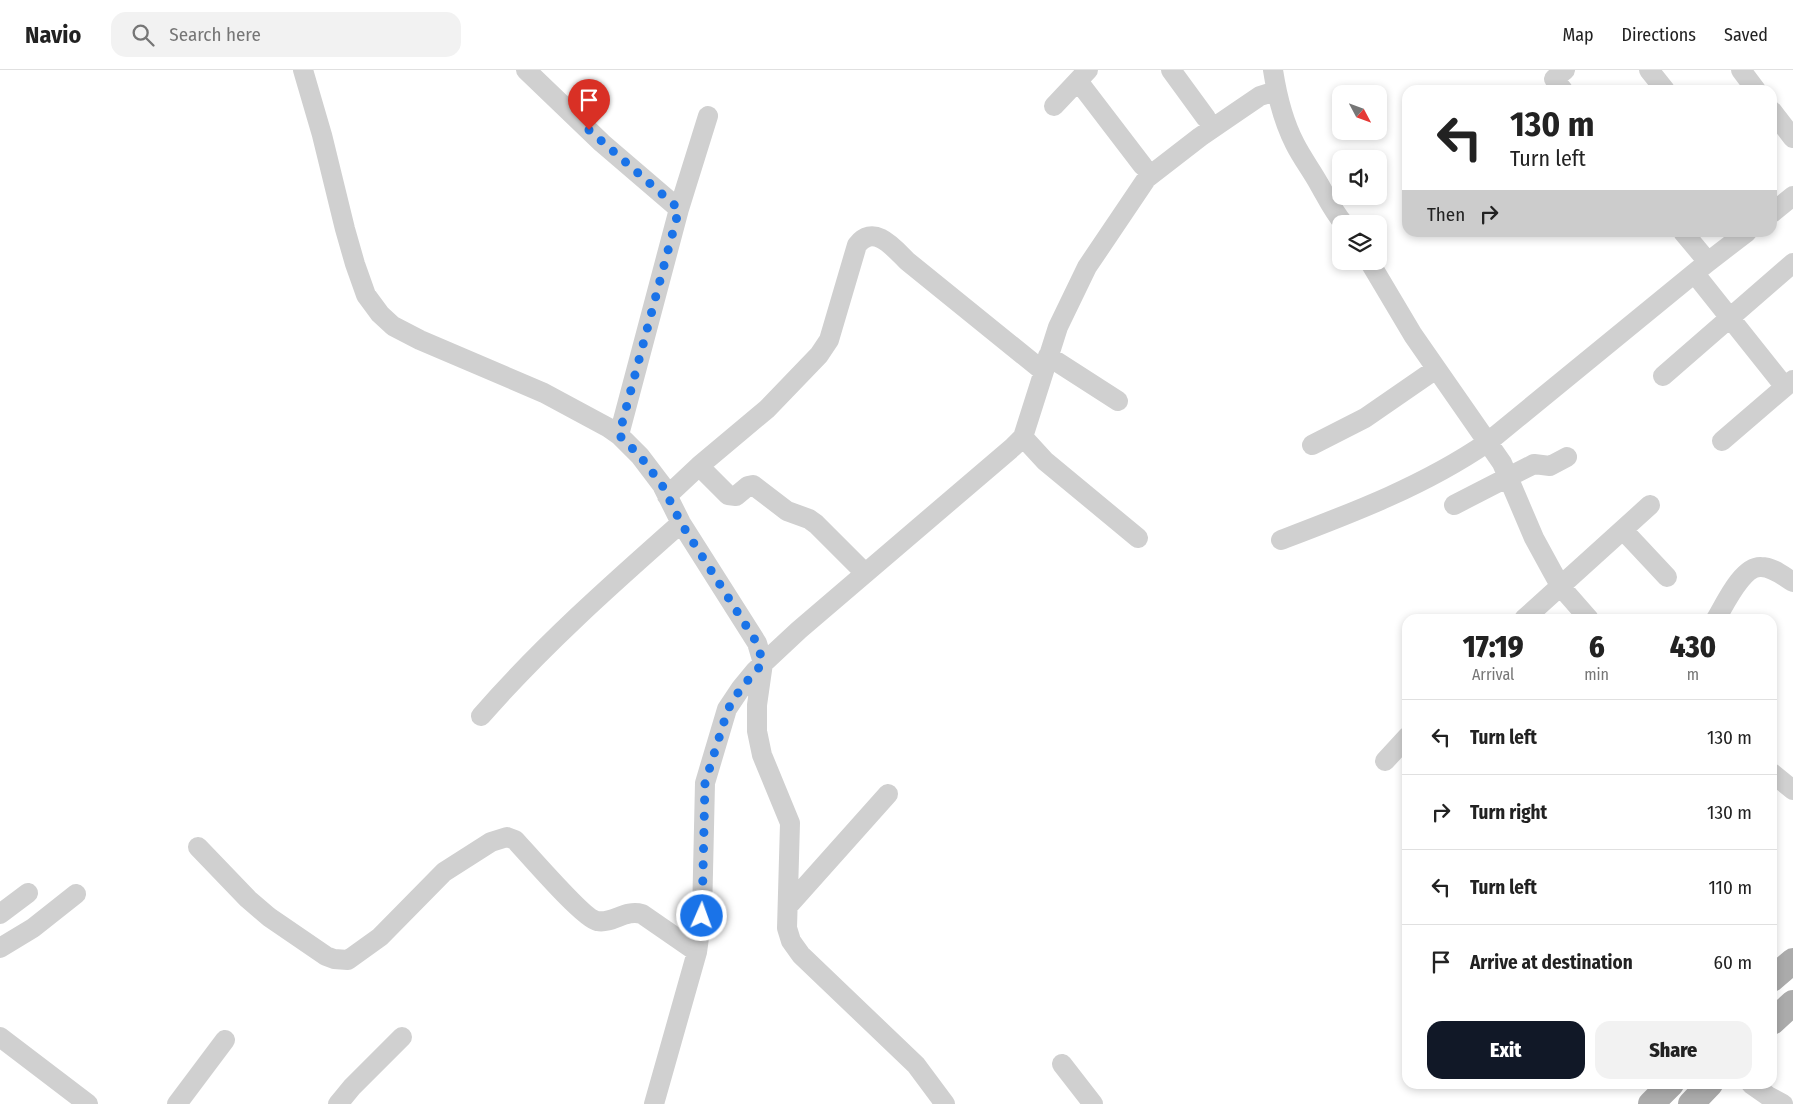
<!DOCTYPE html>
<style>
:root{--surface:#fff;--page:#f2f2f2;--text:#222;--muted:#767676;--line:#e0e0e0;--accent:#111827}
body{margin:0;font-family:"Fira Sans Condensed",sans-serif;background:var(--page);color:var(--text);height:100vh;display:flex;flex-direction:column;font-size:19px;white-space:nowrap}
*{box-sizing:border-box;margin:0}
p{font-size:16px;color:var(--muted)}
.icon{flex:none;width:28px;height:28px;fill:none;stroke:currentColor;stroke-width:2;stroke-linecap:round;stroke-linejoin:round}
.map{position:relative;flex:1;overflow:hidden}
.panel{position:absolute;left:1402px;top:544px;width:375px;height:475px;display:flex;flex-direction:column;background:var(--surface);border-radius:15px;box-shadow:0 2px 8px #0003}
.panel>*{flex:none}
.hud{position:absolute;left:1402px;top:15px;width:375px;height:152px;border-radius:15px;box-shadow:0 2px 8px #0003;background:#fff;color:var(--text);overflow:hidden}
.needle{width:32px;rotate:131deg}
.tools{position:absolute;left:1332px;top:15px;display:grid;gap:10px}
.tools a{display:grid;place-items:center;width:55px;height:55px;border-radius:10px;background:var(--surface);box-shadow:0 2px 8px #0003;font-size:25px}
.pin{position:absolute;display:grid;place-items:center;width:42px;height:42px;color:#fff;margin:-51px -21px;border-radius:50% 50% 50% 0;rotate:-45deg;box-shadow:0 0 5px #0007}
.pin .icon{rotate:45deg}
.me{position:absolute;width:55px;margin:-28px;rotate:2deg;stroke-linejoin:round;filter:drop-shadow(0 0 4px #0008)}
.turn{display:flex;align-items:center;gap:18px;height:105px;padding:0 25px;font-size:22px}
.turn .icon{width:65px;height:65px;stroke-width:2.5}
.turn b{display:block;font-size:35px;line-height:42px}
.then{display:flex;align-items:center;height:48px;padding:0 25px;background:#0003;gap:10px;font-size:19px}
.eta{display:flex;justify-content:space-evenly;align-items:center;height:85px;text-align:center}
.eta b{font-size:30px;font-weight:800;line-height:35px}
.cta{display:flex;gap:10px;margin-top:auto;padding:10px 25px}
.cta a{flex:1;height:58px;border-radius:15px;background:var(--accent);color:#fff;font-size:20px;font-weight:800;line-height:58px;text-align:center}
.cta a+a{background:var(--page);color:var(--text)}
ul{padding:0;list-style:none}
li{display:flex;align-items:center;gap:15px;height:75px;padding:0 25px;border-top:1px solid var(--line)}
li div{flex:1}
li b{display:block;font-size:19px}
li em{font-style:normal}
header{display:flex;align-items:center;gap:30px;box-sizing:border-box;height:70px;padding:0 25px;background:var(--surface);border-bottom:1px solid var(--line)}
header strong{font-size:24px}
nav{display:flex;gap:28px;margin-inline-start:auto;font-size:18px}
.search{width:350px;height:45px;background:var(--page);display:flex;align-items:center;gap:12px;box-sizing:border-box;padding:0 18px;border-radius:15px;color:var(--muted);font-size:19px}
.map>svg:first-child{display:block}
</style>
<header>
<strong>Navio</strong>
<div class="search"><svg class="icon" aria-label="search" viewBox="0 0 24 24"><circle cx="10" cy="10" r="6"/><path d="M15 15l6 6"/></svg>Search here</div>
<nav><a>Map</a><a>Directions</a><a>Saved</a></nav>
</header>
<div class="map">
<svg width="1793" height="1034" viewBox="0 0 1793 1034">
<rect width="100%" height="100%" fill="#fff"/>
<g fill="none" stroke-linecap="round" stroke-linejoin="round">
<path stroke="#d0d0d0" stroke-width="20" d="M303,0L322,65L345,159L355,194L366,225L380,244L393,256L420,270L544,323L609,358L619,365L640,386L662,415L681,453L757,573L763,593L757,635V661L762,685L790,753L787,858L791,871L801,885L916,995L945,1034
M526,0L602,73L679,139L619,365
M1171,0L1206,48
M1273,0C1277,26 1283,51 1295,74C1302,88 1312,101 1319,114C1327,128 1333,141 1344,154
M1649,0L1665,20
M1741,0L1756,20
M1078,11L1143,96
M1563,20L1554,9L1565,0
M1054,36L1088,0
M1772,41L1793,68
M679,139L708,46
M1772,143L1793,126
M1683,162L1708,192
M1369,191L1413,265L1502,393L1534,468L1552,501L1561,517L1589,549
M1695,204L1785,317
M1048,286L1118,331
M1663,306L1793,193
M1023,367L1045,391L1138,468
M1722,371L1793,310
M1312,375L1365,348L1436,299
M699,396L728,425L736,426L748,416L753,415L787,441L809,449L816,454L865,503
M667,426L699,396L767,339L819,285L829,270L857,175C874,153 894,178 907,191L1043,301
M1454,435L1534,394L1550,396L1567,387
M1623,460L1667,507
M1281,470C1352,443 1424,416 1488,372L1708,192L1747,162
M1524,549L1650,435
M1716,549C1725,534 1742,496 1761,497C1773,497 1783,506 1793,512
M481,646C542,576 612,514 681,453
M1385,691L1408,666
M1772,703L1793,720
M198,777L248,829L269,847L326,886L334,889L348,890L380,867L444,802L491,772L507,767L515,770C528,784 584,849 597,851C613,854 625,839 642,844L697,882
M788,836L888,724
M0,844L28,823
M0,878L33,858L76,824
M0,967L88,1034
M1062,994L1093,1034
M1751,1014L1768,1026L1783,1034
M177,1034L225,970
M338,1034L352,1017L402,967
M654,1034L697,882L702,846L705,713L727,639L741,618L755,601L799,560L1013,377L1023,367L1058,257L1087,197L1147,108L1200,67L1235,43L1260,26L1276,21"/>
<path stroke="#ababab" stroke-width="26" d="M1772,909L1793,891
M1772,952L1793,933
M1651,1034L1671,1014
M1691,1034L1710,1014"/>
</g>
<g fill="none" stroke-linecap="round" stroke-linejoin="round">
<path stroke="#1a73e8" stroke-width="9" stroke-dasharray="0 16.2" d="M589,60L679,139L619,365L640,386L662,415L681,453L757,573L763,593L741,618L728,639L705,713L702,846"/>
</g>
</svg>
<div class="tools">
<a><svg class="needle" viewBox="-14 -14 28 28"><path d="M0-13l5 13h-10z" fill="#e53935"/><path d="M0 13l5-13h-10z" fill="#767676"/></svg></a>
<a><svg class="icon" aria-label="sound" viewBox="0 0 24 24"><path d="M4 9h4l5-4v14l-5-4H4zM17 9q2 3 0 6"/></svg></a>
<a><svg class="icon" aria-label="layers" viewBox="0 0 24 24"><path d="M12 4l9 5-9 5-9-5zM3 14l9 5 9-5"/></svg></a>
</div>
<div class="pin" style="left:589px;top:60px;background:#d93025"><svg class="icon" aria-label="arrive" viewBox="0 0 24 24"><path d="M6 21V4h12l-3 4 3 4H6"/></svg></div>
<svg class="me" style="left:702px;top:846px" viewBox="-20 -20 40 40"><circle r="17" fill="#1a73e8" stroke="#fff" stroke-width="3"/><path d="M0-11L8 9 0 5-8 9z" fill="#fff"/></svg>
<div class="hud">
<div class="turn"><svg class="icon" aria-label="left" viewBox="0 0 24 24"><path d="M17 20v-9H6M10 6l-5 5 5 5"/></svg><div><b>130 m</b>Turn left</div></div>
<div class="then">Then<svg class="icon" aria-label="right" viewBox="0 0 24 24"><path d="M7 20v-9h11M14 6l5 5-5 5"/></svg></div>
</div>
<section class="panel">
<div class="eta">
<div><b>17:19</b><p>Arrival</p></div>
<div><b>6</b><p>min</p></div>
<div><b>430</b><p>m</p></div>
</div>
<ul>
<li><svg class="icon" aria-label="left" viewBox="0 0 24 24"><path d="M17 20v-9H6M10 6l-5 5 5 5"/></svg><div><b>Turn left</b></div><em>130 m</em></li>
<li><svg class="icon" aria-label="right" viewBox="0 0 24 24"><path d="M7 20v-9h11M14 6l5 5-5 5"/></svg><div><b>Turn right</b></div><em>130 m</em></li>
<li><svg class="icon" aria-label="left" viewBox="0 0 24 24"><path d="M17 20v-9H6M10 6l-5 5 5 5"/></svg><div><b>Turn left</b></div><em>110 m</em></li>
<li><svg class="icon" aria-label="arrive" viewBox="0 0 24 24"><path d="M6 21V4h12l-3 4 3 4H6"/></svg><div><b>Arrive at destination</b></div><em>60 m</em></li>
</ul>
<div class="cta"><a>Exit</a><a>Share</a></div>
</section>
</div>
